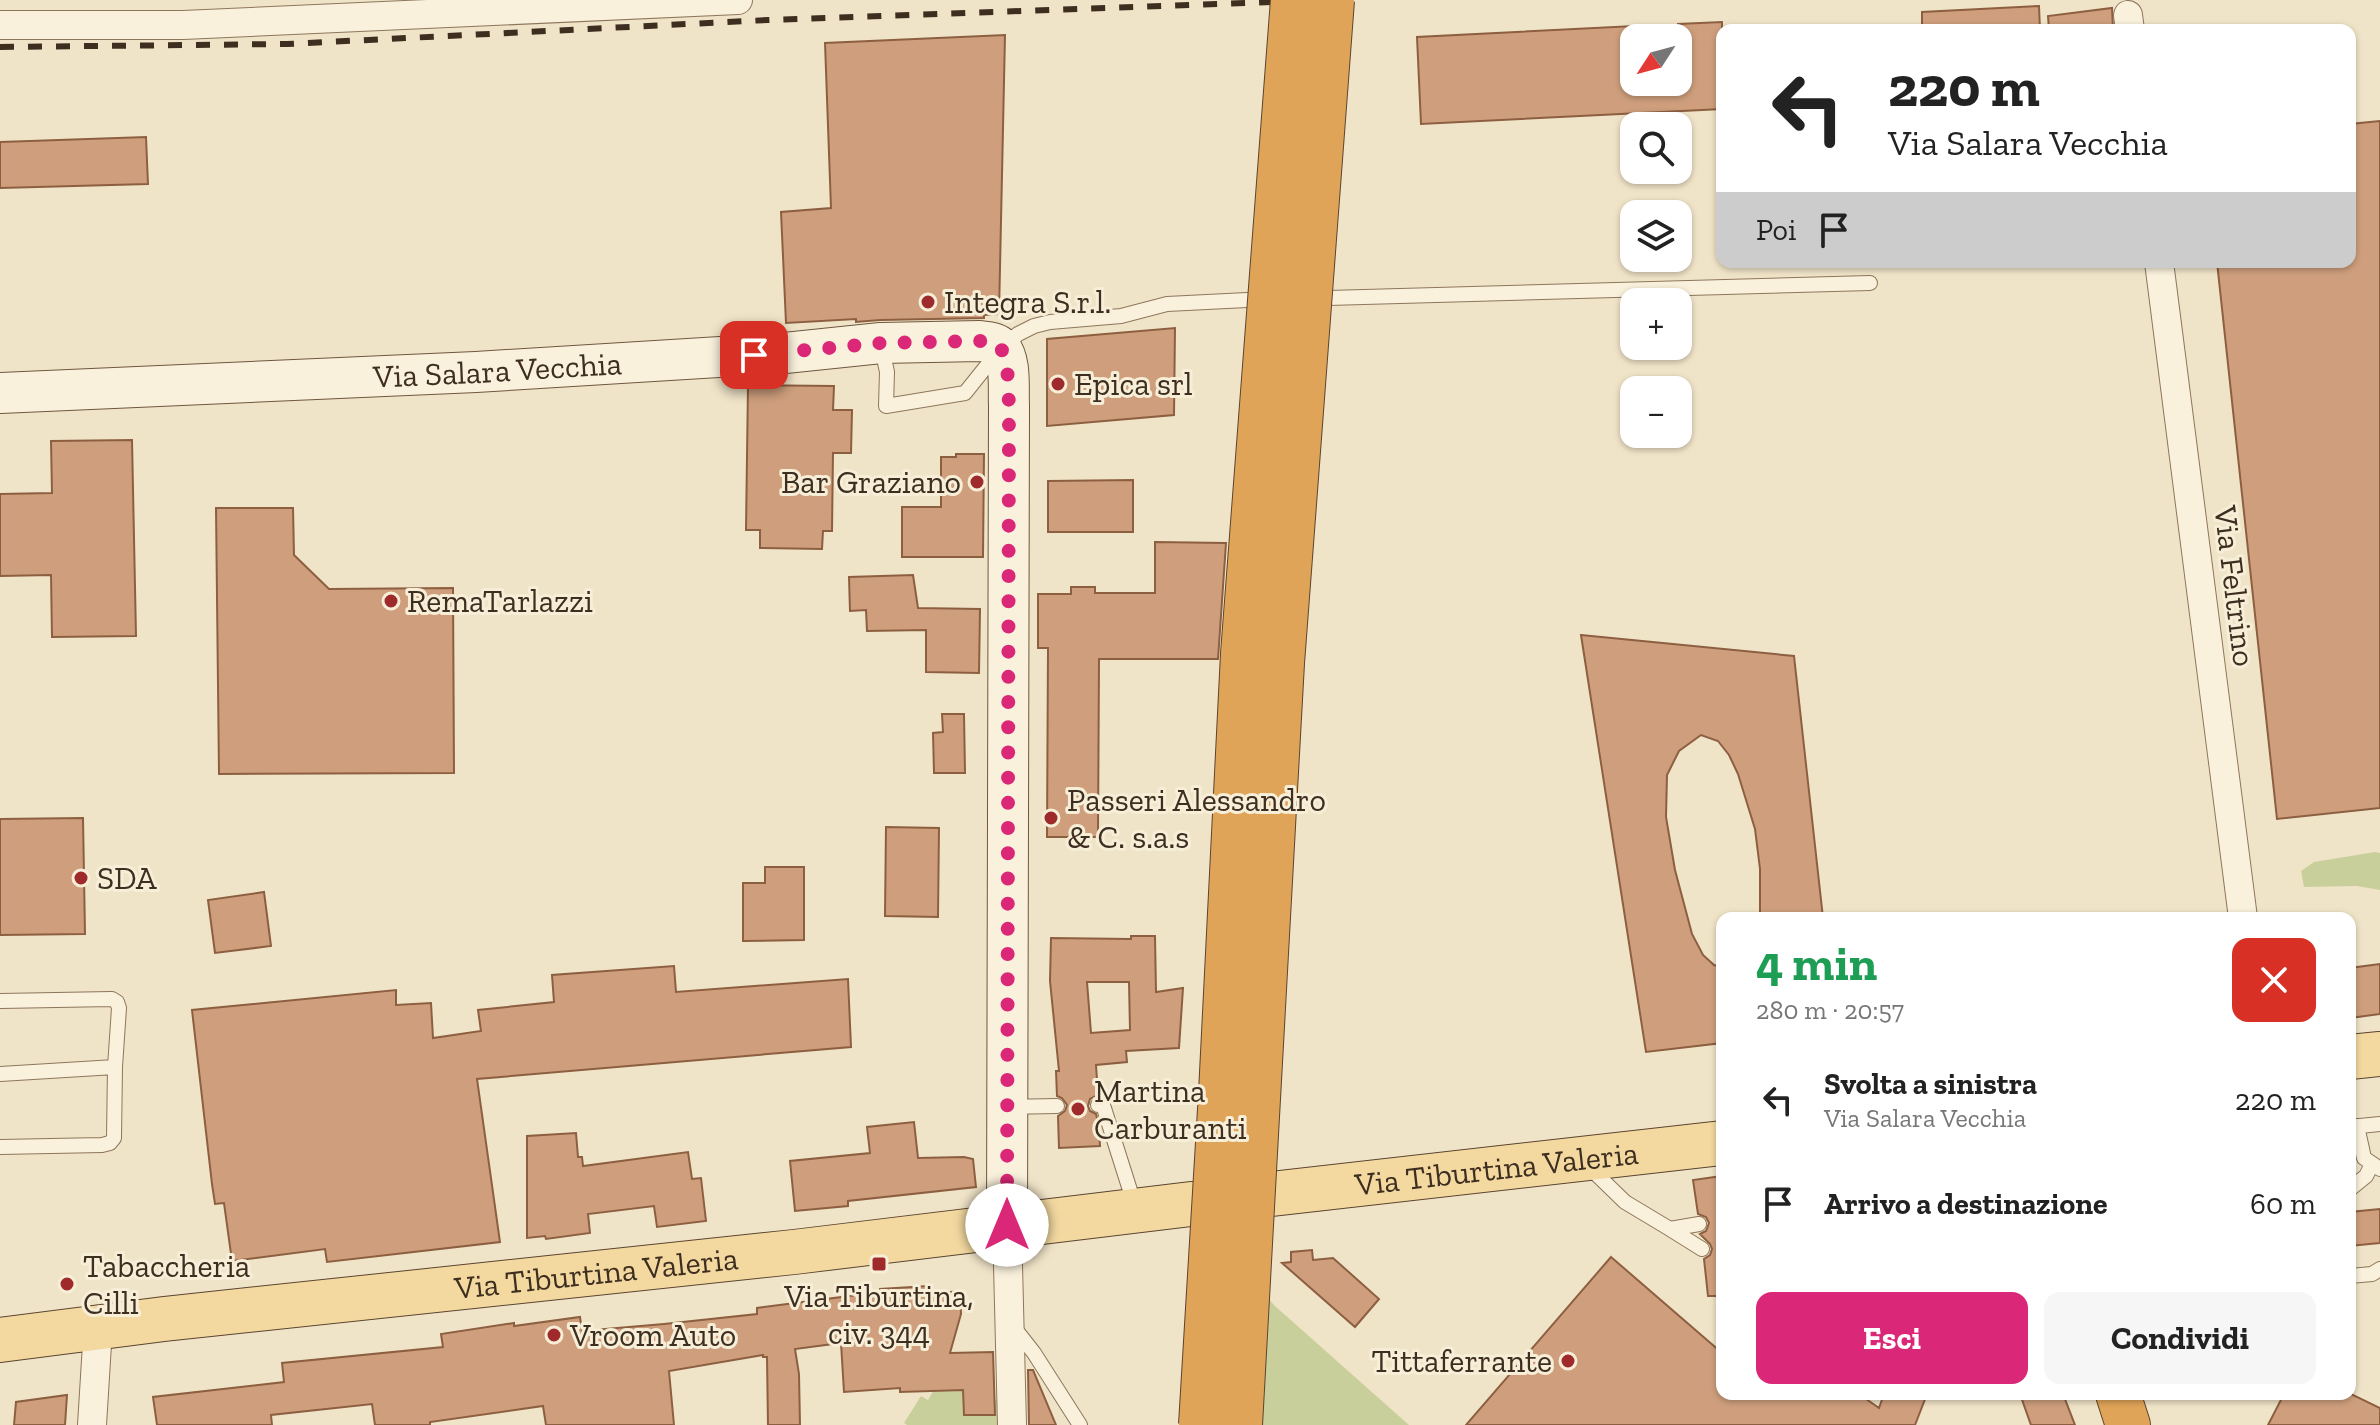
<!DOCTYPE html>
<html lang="it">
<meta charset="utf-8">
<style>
:root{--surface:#fff;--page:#f6f6f6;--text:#222;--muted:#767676;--accent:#db2777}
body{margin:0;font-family:"Zilla Slab",serif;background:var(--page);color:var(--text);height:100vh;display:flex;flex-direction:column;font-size:30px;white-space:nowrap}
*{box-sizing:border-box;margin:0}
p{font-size:26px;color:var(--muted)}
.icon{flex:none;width:44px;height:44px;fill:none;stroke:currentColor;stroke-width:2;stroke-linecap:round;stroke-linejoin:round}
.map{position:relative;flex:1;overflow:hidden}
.details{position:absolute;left:1716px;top:912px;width:640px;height:488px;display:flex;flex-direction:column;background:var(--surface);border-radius:16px;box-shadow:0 2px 6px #0004}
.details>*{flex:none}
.top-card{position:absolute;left:1716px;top:24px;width:640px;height:244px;border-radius:16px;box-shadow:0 2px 6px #0004;background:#fff;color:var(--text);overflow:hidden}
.needle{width:52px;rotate:234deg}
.fabs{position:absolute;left:1620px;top:24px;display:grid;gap:16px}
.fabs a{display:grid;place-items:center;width:72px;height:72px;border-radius:16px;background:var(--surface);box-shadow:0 2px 6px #0004;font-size:40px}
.pin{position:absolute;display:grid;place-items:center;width:68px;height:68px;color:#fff;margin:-34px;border-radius:16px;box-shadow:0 4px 12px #0006}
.me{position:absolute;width:88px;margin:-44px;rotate:0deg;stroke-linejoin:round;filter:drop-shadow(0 0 6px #0008)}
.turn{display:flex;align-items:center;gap:28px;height:168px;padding:0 40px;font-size:36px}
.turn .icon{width:104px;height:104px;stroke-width:2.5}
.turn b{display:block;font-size:56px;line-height:68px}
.then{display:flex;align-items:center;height:76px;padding:0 40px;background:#0003;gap:16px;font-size:30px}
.round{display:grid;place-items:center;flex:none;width:84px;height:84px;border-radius:16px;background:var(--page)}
.overview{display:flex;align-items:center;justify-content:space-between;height:136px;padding:0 40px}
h1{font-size:48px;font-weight:700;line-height:60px;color:#1e9e55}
.primary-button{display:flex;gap:16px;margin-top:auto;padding:16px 40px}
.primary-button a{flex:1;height:92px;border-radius:16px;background:var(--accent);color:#fff;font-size:32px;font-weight:700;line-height:92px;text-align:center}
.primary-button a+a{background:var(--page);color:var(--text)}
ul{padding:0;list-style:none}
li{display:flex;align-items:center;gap:24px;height:104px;padding:0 40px}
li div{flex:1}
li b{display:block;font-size:30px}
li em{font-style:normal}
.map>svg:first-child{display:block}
</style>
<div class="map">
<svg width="2380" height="1425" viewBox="0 0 2380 1425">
<rect width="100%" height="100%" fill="#f0e4c8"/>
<path fill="#c9cf9b" d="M2375,852L2380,853V890L2357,886L2304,887L2301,871L2314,862Z
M1195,1216L1275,1306L1409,1425H1179Z
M952,1358L962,1363L963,1401L998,1400L1000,1425H907L904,1423L921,1396L928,1400Z"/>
<path fill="#cf9f7d" stroke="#8d5f41" stroke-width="2" fill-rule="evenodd" d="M2039,6L2040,30H1922V12Z
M2112,8L2113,30H2049L2048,16Z
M1722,22V109L1421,124L1417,37L1634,26V82H1678V24Z
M1005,35L999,314L984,315V318L880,320L856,322V319L786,323L781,212L831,208L825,43Z
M2380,121V808L2277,819L2217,262H2350V124Z
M146,137L148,184L0,188V142Z
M1175,328L1174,415L1047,426V339Z
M748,385L834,386L833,410H852L851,453H833L832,531H823L822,549L760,548V530H746Z
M132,440L136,636L52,637L51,575L0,576V494L52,493L51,441Z
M956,454H984L983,557H902V507H941V457H956Z
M1133,480V532H1048V481Z
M216,508H293L294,555L329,589L453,588L454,773L219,774Z
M1155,542L1226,543L1218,659H1099L1098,837H1047L1048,648H1038V594H1071V587H1095V593H1155Z
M913,575L918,608L980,609L979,673L926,672V630L867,631L866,610L850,611L849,577Z
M1581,635L1794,656L1823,918H1760V869L1755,829L1738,774L1729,755L1718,741L1701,735L1679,751L1667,775L1666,817L1675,870L1692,934L1703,955L1714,965L1722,967V1043L1646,1052Z
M942,714H964L965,773H934L933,733L943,732Z
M83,818L85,934L0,935V819Z
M886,827L939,828L938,917L885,916Z
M765,867H804V940L743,941V883H765Z
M264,892L271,946L215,953L208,900Z
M1131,936H1155L1156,992L1183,988L1179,1048L1126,1051L1127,1062L1096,1065L1098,1095L1090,1099L1088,1106L1090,1111L1096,1114L1099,1126L1100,1146L1059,1148L1058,1116L1065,1111L1067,1105L1062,1098L1057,1096L1056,1071H1059L1050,981L1051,938L1131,939ZM1087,982H1129L1130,1030L1091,1033Z
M2380,964V1014L2350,1018V968Z
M674,966L676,992L848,979L851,1047L477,1079L500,1242L327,1262L325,1249L232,1261L224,1203L215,1204L212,1184L192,1010L396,990V1005L431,1003L433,1038L481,1031L478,1010L554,1002L552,975Z
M914,1122L918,1158L964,1157L973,1159L976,1187L848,1201V1206L795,1211L790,1161L870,1153L867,1127Z
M576,1133L578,1157H582L583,1166L688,1152L692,1179L701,1178L706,1221L657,1227L654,1206L588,1214L590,1233L546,1239L545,1236L527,1238V1136Z
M1722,1176V1296H1708L1704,1259L1710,1255L1712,1249L1710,1244L1700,1234L1706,1231L1709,1223L1706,1217L1698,1214L1693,1180Z
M2380,1209V1243L2350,1246V1212Z
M1312,1250L1313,1260L1333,1258L1379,1299L1355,1327L1282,1263L1291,1262V1252Z
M1611,1257L1722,1353V1394H1859L1879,1408L1884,1394H1927L1915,1425H1466Z
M928,1286V1294L960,1291L961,1314L950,1353L993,1352L995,1415H964L963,1390L900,1392V1388L844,1392L841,1343L795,1349L799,1374L800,1425H768L767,1357H763V1355L669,1371L674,1425H546L543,1406L430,1422V1425H375L372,1404L271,1415L272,1425H157L153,1397L284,1382L282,1363L443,1347L441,1334L514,1323V1326L580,1317L582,1331L664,1324L757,1314V1308L880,1292V1289Z
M1028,1370H1033L1056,1425H1029Z
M2020,1394H2063L2075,1425H2031Z
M2284,1394H2351L2380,1408V1425H2268Z
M67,1395L65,1425H14L16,1402Z"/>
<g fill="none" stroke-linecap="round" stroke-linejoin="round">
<g stroke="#8d765c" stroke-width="16">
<path id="lane" d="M1328,298L1870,283
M881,344L887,372L886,406L965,393L1001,348L1018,334L1034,326L1050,322L1121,316L1167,304L1247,300
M0,1001L112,999L117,1002L119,1008L115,1067
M0,1074L115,1067L114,1138L110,1143L102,1145L0,1147
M1098,1105H1103L1135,1206
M1010,1107L1057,1106
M2357,1126L2364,1158L2380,1169
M2350,1127L2380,1124
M1590,1168L1625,1202L1670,1229L1699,1224
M2350,1189L2366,1176L2372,1164
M1670,1229L1702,1249
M2350,1276L2372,1274L2380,1269
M1012,1325L1034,1353L1080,1425"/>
</g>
<g stroke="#8d765c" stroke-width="30">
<path id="street" d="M2128,15L2130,30
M0,25H183L738,0
M2159,262L2243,918
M1007,1225L1012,1425
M92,1425L98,1328"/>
</g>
<g stroke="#6f573f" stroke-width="42">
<g id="secondary">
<path id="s1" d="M0,393L476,372L785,353L881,343L980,341C987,342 994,342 999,346C1012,359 1008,389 1009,405L1007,1225"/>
</g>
</g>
<g stroke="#5b4430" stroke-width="46">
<g id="primary">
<path d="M2350,1057L2380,1054"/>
<path id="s2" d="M1272,1194L1722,1143"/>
<path id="s3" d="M0,1340L164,1319L794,1252L1191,1204"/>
</g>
</g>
<g stroke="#5b4430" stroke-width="46">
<path id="highway" d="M2118,1394L2128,1425"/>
</g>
<use href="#lane" stroke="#faf1dc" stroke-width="14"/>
<use href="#street" stroke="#faf1dc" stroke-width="28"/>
<use href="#secondary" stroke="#faf1dc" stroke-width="40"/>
<use href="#primary" stroke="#f3d9a0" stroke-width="44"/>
<use href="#highway" stroke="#e0a458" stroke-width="44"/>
<path stroke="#3d2e20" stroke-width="6" stroke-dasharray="14 14" stroke-linecap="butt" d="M0,47L287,44L768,20L1273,2"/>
<g stroke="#5b4430" stroke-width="46" stroke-linecap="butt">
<path id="highway-bridge" d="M1201,1425L1221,1093L1243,654L1293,0
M1240,1425L1282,663L1332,0"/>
</g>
<use href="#highway-bridge" stroke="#e0a458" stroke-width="44"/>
</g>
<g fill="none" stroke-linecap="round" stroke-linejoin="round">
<path stroke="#db2777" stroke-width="14" stroke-dasharray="0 25.2" d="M754,355L881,343L980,341L995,343L1001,348L1007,363L1009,405L1007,1225"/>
</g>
<g fill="#9e2a2b" stroke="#f7eed8" stroke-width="3">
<circle cx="928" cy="302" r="8"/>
<circle cx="1058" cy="384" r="8"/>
<circle cx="977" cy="482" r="8"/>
<circle cx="391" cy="601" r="8"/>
<circle cx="1051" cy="818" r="8"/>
<circle cx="81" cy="878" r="8"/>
<circle cx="1078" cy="1109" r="8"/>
<rect x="871" y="1256" width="16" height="16" rx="4"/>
<circle cx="67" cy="1284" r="8"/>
<circle cx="554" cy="1335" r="8"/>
<circle cx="1568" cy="1361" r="8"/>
</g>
<g text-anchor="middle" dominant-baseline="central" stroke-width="6" stroke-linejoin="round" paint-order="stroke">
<g font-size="32" fill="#3d2e20" stroke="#f7eed8" text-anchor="start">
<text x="944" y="302">Integra S.r.l.</text>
<text x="1074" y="384">Epica srl</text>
<text x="961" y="482" text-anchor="end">Bar Graziano</text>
<text x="407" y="601">RemaTarlazzi</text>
<text x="1067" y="800">Passeri Alessandro<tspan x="1067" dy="37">&amp; C. s.a.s</tspan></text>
<text x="97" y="878">SDA</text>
<text x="1094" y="1091">Martina<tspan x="1094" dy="37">Carburanti</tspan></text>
<text x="83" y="1266">Tabaccheria<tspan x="83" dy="37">Cilli</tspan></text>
<text x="879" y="1296" text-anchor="middle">Via Tiburtina,<tspan x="879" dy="37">civ. 344</tspan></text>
<text x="570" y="1335">Vroom Auto</text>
<text x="1552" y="1361" text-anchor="end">Tittaferrante</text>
</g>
<g font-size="32" fill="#3d2e20" stroke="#f7eed8">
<text stroke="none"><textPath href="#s1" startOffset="498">Via Salara Vecchia</textPath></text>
<text transform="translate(2235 586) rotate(83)">Via Feltrino</text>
<text stroke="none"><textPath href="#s2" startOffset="226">Via Tiburtina Valeria</textPath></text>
<text stroke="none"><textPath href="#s3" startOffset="600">Via Tiburtina Valeria</textPath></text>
</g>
</g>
</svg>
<div class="fabs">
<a><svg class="needle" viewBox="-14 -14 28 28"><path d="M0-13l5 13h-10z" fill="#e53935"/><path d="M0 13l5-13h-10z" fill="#767676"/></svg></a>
<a><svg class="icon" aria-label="search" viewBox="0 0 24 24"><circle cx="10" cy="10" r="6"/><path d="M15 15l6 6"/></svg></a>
<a><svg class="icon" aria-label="layers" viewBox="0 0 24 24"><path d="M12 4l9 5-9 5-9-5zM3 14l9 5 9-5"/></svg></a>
<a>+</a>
<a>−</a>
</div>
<div class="pin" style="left:754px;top:355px;background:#d93025"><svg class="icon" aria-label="arrive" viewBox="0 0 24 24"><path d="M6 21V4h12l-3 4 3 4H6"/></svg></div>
<svg class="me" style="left:1007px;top:1225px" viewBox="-20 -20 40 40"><circle r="19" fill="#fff"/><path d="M0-13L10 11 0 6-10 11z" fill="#db2777"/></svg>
<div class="top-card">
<div class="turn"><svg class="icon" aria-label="left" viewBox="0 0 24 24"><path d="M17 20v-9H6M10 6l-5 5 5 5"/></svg><div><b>220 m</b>Via Salara Vecchia</div></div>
<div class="then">Poi<svg class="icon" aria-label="arrive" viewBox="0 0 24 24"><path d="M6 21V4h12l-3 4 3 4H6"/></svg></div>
</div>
<section class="details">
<div class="overview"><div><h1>4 min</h1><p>280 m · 20:57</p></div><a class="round" style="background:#d93025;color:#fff"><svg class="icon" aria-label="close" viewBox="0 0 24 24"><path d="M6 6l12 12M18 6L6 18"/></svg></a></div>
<ul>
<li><svg class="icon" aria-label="left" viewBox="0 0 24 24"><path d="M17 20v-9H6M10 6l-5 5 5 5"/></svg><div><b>Svolta a sinistra</b><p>Via Salara Vecchia</p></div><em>220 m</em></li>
<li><svg class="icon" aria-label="arrive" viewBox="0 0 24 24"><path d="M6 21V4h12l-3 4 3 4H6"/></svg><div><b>Arrivo a destinazione</b></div><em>60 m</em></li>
</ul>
<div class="primary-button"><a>Esci</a><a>Condividi</a></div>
</section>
</div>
